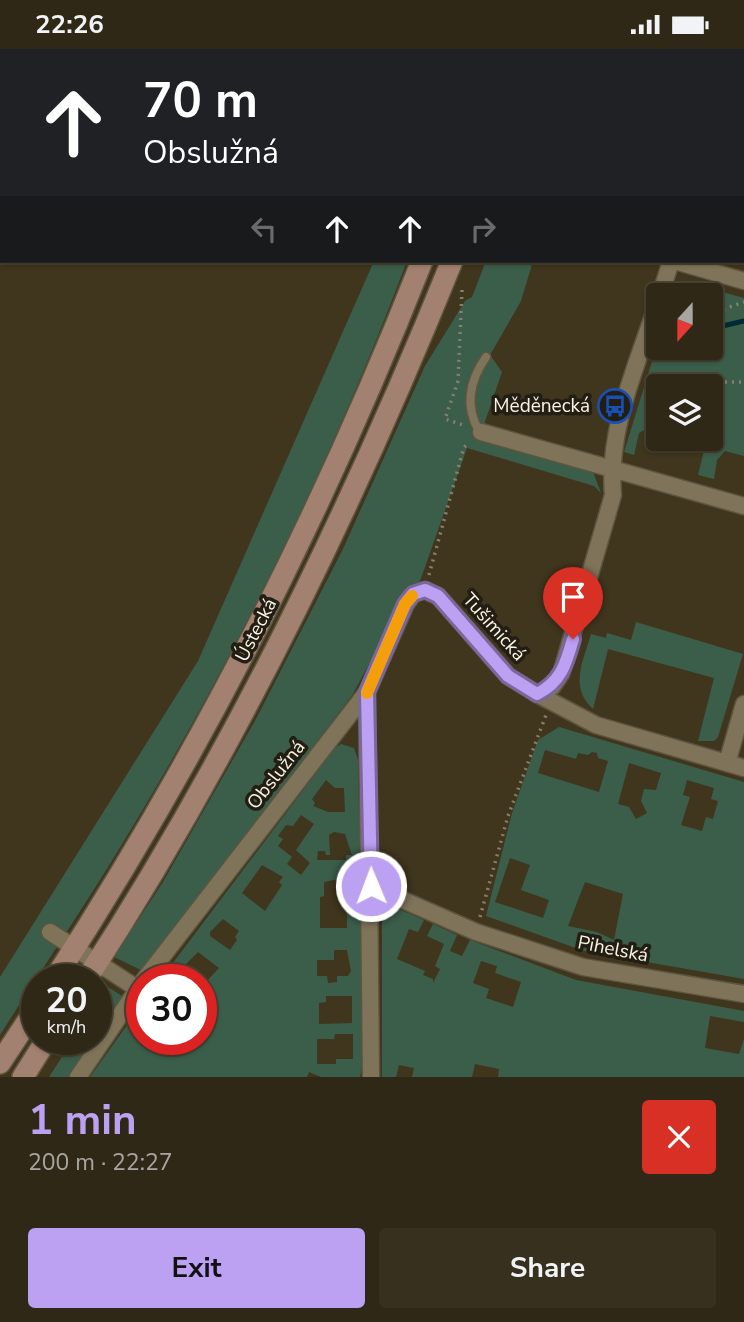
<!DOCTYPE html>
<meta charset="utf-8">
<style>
:root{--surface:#302816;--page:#38301f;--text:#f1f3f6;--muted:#a8a6a1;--line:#4b4435;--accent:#bca0f2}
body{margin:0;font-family:"Nunito Sans",sans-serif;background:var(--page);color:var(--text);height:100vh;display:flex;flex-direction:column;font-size:26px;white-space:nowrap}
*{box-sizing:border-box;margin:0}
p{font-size:23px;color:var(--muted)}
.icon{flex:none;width:38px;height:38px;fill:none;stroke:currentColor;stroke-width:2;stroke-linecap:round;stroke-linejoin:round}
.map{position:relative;height:1028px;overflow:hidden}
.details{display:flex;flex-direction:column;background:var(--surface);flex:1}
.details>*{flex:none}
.top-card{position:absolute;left:0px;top:0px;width:746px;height:214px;box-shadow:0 2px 5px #0004,0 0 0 2px var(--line);background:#202124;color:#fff;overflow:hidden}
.needle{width:46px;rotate:201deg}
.fabs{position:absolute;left:646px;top:234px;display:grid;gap:14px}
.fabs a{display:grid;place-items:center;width:77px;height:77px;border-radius:7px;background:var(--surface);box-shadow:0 2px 5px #0004,0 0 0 2px var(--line);font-size:35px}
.speed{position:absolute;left:21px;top:915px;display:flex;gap:14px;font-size:35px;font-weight:700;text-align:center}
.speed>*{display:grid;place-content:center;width:91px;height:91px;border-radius:50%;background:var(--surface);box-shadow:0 2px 5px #0004,0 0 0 2px var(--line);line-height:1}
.speed small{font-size:18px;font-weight:400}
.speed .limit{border:10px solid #d22;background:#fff;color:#111}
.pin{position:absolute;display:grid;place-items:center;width:60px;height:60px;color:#fff;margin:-72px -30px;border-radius:50% 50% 50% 0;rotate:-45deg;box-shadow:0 0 7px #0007}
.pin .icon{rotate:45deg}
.me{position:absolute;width:77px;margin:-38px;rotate:359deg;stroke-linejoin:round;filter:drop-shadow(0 0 5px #0008)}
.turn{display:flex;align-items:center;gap:24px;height:147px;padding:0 28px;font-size:32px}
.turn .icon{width:91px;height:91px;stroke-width:2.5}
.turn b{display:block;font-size:49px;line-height:60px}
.lanes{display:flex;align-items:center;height:66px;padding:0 28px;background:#0003;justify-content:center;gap:35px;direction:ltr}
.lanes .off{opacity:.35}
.round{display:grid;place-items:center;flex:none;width:74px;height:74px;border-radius:7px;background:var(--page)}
.headline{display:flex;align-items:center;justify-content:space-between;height:119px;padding:0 28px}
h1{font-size:42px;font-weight:700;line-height:52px;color:var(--accent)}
.action{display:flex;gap:14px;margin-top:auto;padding:14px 28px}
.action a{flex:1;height:80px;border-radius:7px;background:var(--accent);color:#111;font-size:28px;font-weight:700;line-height:80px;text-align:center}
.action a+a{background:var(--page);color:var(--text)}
.status{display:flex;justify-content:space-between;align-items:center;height:49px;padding:0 35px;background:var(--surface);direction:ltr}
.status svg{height:19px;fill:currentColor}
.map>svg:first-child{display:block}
</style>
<div class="status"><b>22:26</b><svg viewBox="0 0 49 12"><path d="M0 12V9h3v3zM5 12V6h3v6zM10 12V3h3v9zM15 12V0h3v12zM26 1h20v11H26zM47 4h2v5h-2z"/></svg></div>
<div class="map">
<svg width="744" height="1028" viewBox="0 0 744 1028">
<rect width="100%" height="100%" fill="#40361e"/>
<path fill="#3b5e4a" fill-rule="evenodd" d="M374,212H407C335,404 239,601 133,777C91,848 44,916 0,986V928L198,612Z
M486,212H533L521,252L490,306L502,323L479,390L593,423L601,444L594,437L467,399L420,532L403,552L353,645L143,922L114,908L163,833L256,670L343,500L425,317L465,252L472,248Z
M704,238L744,249V407L725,402L717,411L714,430L698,426L707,390H710V338H658V375L653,374L650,384L644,381L639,384L634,406L624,403L658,293V299H710V247H681Z
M636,573L743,605L718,688L714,692H698L714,629L608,600L593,660C569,638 583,613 591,585L606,589L607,584L631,591Z
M559,678L744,733V930L584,902L486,867L512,764L538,691ZM545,701L576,710L578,704L588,706L592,703L597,704L598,709L608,712L599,743L538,724ZM629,714L661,724L656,741L644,740L641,752L647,764L636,770L629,758L618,755ZM687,731L714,739L711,750L718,752L713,770L706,768L702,782L681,776L690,748L683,746ZM510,809L530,816L521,841L549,851L543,869L495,853ZM585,833L623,845L614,891L597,883L568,877Z
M341,695L354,699L358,711L363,1013L360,1028H321L309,1023L307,1028H90L142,955V990L158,991L172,1001L180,991L201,990V932L205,934L219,919L198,903L185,916L200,931H160L335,699ZM326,731L335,739H344L345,763H328L313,757L315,754L312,750ZM301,766L314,775L296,801L310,814L301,826L287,815L292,808L278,797L283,790L278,787L286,776L293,777ZM334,783L345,785L352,806H346V811H317L318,802H325L326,806H330L329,786ZM262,816L283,828L279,833L282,836L265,862L242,844ZM339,830L343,833V847H347V879H320V848L324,847V833ZM223,870L239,882L235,888L237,891L230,901L210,887V883ZM334,901H347L351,922L348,927H337V933L328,934L327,927H317V911H334ZM326,947H352V974L319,975V954L326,953ZM335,985H353V1010H336V1015H317V990H334Z
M394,858L424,871L418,883L409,880L397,910L425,922L423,926L433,930V934L440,920L435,917L444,895L427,887L433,875L457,886L450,902L462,907L470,891L576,931L744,962V973L710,967L705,999L739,1005L744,990V1028H498L499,1020L475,1015L472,1028H412L414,1019L399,1016L396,1028H382V866ZM481,912L497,917L495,924L521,933L513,958L486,949L489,940L473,934Z
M108,938L125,949L73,1028H49L73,991L96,990V955Z"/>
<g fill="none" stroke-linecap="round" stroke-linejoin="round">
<path stroke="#002a35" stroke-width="5" d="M710,280L744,272"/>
<g stroke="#5d553f" stroke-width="11">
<path id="lane" d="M479,382C464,356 470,331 486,308"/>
</g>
<g stroke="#5d553f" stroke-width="19">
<path id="street" d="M586,2L587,0
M726,2V0
M675,212L744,232
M660,247L671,212
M481,383L744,457
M367,643L371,1028
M537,645L596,676L744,719
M727,714L744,655
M371,837L476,883L583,918L744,945
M50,883L138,940
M144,931L367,643L406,555L413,545L425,541L438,547L508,627L537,645L552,638L561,625L613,446C607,380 638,314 658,252
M78,1028L142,934"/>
</g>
<g stroke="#5d553f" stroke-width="24">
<path id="secondary" d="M499,2L500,0
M528,2V0
M54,931C201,704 323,463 422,212
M86,931C233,705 351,462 452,212
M0,1014L37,958
M23,1028L47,990"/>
</g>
<path stroke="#887f6b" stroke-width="3.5" stroke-dasharray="2 5" stroke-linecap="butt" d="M462,241L458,332L445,370L463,376
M710,265L744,253
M648,333H744
M429,526L464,398L469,394
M480,868L508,767L546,666"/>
<use href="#lane" stroke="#7f745a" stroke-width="8"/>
<use href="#street" stroke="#7f745a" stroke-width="16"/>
<use href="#secondary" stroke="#a38170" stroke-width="21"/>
</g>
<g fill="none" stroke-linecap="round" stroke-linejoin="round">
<g stroke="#7a689d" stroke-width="18">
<path id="route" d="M371,837L367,643L405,555L413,545L425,541L438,547L508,627L537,645C561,633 566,615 573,590"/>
</g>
<use href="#route" stroke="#bca0f2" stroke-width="12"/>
<path stroke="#f59e0b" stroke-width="12" d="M367,644L405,555L412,547"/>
</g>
<defs>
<g id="bus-ring" transform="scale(1.75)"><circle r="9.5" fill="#231e14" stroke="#1a4fb4" stroke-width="1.5"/><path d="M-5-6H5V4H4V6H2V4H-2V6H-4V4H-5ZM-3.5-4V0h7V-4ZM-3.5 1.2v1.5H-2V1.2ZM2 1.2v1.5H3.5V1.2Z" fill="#1a4fb4"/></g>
</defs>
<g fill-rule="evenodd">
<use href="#bus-ring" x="615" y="357"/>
</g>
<g text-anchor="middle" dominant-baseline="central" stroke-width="7" stroke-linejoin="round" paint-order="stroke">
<g font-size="19" fill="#faf4e5" stroke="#231e14" text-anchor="end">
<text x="590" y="357">Měděnecká</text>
</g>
<g font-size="19" fill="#faf4e5" stroke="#231e14">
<text transform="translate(494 578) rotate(48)">Tušimická</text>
<text transform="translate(256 581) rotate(-63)">Ústecká</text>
<text transform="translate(276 726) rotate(-52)">Obslužná</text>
<text transform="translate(613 900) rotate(11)">Pihelská</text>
</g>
</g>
</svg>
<div class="fabs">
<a><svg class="needle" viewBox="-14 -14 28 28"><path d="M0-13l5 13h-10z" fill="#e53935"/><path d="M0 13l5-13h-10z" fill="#a8a6a1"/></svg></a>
<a><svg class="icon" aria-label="layers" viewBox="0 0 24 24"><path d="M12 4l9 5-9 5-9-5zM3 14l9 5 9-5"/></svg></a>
</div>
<div class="speed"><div>20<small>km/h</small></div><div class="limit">30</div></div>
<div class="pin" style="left:573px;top:590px;background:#d93025"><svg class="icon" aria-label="arrive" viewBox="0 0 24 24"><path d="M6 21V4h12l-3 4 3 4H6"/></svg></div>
<svg class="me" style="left:371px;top:837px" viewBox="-20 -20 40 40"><circle r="17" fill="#bca0f2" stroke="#fff" stroke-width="3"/><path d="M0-11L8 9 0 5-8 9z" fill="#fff"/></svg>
<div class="top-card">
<div class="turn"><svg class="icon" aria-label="ahead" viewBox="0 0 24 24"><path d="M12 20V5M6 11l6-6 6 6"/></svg><div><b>70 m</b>Obslužná</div></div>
<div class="lanes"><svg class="icon off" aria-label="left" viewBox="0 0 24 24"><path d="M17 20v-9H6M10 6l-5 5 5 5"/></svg><svg class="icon" aria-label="ahead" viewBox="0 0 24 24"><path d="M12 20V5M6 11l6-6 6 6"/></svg><svg class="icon" aria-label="ahead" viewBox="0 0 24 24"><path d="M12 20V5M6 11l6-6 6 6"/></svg><svg class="icon off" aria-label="right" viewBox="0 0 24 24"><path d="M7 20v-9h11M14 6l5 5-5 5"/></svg></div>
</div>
</div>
<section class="details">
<div class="headline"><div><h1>1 min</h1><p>200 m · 22:27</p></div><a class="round" style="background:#d93025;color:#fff"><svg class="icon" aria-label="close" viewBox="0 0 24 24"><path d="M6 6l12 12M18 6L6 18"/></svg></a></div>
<div class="action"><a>Exit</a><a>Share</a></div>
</section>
